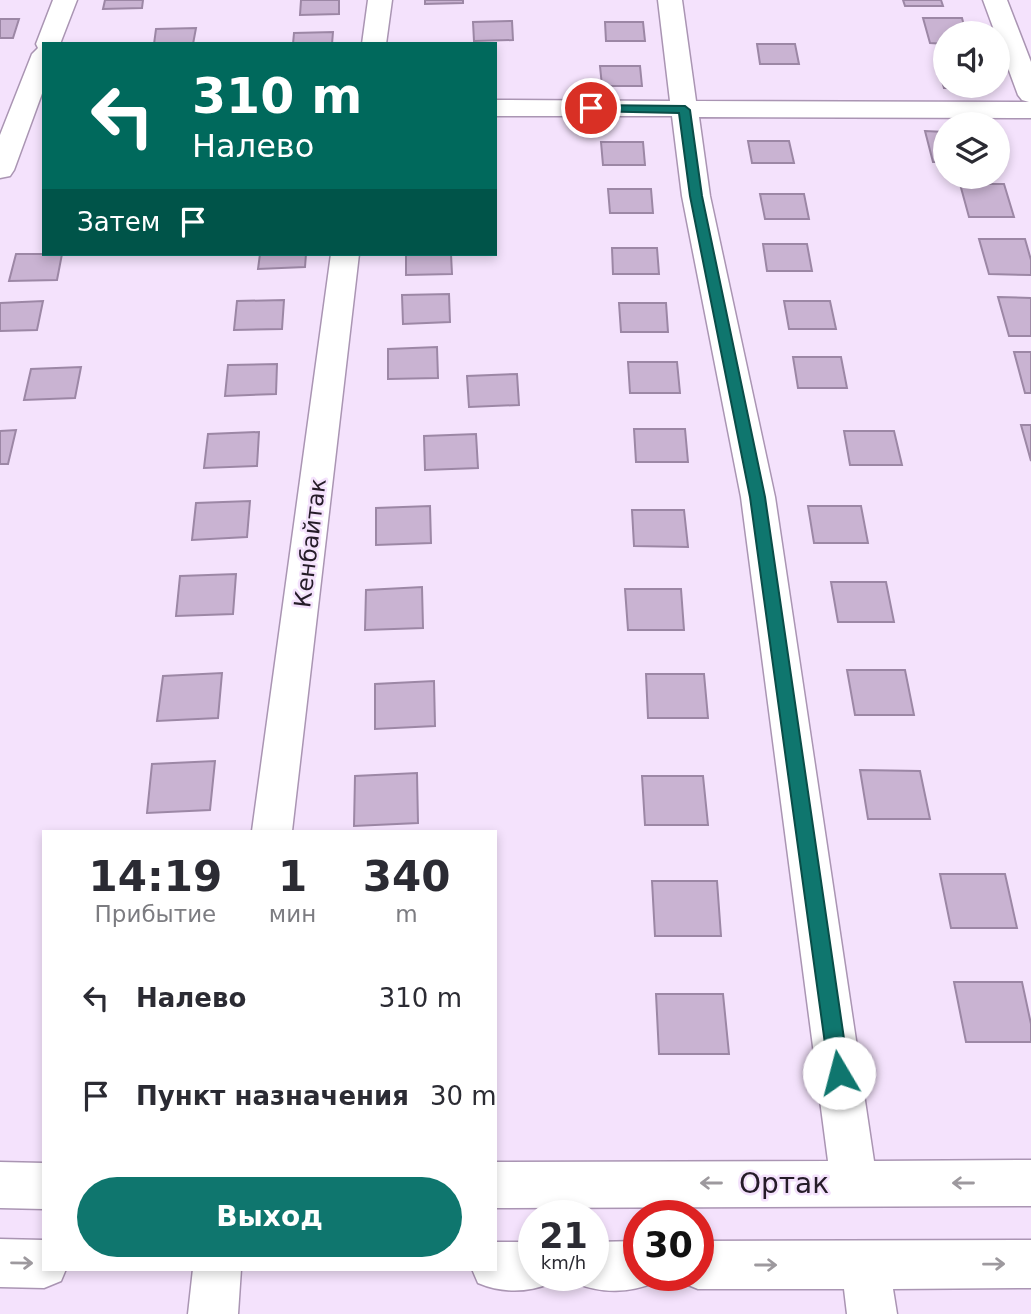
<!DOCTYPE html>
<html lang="ru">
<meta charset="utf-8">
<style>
:root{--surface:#fff;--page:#f7f7f7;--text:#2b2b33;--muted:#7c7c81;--accent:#0f766e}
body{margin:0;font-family:"DejaVu Sans",sans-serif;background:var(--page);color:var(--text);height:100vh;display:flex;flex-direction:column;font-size:26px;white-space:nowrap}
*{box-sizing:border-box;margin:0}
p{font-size:23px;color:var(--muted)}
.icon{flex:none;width:38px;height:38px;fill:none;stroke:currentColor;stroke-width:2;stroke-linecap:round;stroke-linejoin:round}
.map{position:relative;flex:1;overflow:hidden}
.drawer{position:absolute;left:42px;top:830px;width:455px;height:441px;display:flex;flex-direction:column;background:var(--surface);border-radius:0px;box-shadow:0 4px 10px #0003}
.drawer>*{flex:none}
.guide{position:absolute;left:42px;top:42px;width:455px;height:214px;border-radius:0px;box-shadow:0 4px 10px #0003;background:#00695c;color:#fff;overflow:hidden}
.tools{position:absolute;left:933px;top:21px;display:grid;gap:14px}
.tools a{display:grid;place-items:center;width:77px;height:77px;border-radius:50%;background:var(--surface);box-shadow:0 4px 10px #0003;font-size:35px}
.speed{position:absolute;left:518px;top:1200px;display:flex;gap:14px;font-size:35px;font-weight:700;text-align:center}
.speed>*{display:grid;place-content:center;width:91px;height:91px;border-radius:50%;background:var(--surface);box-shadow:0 4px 10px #0003;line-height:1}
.speed small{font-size:18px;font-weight:400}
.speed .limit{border:10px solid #d22;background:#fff;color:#111}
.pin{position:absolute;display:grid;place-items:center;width:60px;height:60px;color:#fff;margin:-30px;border:4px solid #fff;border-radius:50%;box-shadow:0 2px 7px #0007}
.me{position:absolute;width:77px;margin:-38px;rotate:352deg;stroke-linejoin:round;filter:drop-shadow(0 0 5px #0008)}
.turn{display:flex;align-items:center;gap:24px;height:147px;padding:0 35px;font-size:32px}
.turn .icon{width:91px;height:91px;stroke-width:2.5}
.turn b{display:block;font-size:49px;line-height:60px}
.then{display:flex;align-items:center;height:66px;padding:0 35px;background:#0003;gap:14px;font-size:26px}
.eta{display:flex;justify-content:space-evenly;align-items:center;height:119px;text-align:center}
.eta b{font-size:42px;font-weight:800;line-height:49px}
.button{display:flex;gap:14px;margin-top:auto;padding:14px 35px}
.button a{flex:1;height:80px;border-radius:42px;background:var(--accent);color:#fff;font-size:28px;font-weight:800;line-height:80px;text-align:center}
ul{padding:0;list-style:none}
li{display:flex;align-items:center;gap:21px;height:98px;padding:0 35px}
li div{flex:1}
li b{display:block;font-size:26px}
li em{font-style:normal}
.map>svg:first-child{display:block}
</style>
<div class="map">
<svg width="1031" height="1314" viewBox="0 0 1031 1314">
<rect width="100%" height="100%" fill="#f4e2fc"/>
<path fill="#c9b3d2" stroke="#9c87a5" stroke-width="2" d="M105,0H143L142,8L103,9Z
M301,0H339V14L300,15Z
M425,0H463V3L425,4Z
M903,0H941L943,6H905Z
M923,18H962L966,33H945V44L930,43Z
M0,19H19L13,38H0Z
M512,21L513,40L474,41L473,22Z
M605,22H643L645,41H606Z
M196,28L193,44H154L156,29Z
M333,32L332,44H293L294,33Z
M757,44H795L799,64H760Z
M936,61H945V86H984V89L944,88Z
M600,66H640L642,86H602Z
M925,131L945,132V162H933Z
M748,141H789L794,163H752Z
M601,142H643L645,165H603Z
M960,184H1004L1014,217H969Z
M608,189H651L653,213H610Z
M760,194H804L809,219H765Z
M979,239H1025L1031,260V275L989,274Z
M763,244H807L812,271H767Z
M612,248H657L659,274H613Z
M16,254H62L57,280L9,281Z
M260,254H306L305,267L258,269Z
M406,254H451L452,274L406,275Z
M449,294L450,322L403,324L402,295Z
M998,297L1031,298V336H1009Z
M284,300L282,329L234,330L237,301Z
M43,301L37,330L0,331V303Z
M784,301H830L836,329H789Z
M619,303H666L668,332H621Z
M437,347L438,378L388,379V349Z
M1014,352H1031V393H1025Z
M793,357H841L847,388H798Z
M628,362H677L680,393H630Z
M277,364L276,394L225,396L228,365Z
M81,367L75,398L24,400L31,369Z
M517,374L519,405L469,407L467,376Z
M1021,425H1031V461Z
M634,429H685L688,462H636Z
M16,430L8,464H0V431Z
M844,431H894L902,465H850Z
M259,432L257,466L204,468L208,434Z
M476,434L478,468L425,470L424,436Z
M250,501L247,537L192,540L196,503Z
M430,506L431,543L376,545V508Z
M808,506H861L868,543H814Z
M632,510H684L688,547L634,546Z
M236,574L233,614L176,616L180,576Z
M831,582H886L894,622H838Z
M422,587L423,628L365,630L366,590Z
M625,589H681L684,630H628Z
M847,670H905L914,715H855Z
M222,673L218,718L157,721L163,676Z
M646,674H704L708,718H648Z
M434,681L435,726L375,729V684Z
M215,761L210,810L147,813L152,764Z
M860,770L920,771L930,819H868Z
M417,773L418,823L354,826L355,776Z
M642,776H703L708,825H645Z
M940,874H1005L1017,928H951Z
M652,881H717L721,936H655Z
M954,982H1022L1031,1024V1042H966Z
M656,994H723L729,1054H659Z"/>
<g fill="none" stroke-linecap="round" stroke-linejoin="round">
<g stroke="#aa95b3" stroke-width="3">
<path id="minor" d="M53,0H77L60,44H44V88L14,170L10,176L0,178V135L32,54L38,48L36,44Z
M368,0H392L386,44H362Z
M658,0H682L696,101L1029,102L1022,100L1018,95L983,0H1007L1031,62V118L699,117L710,196L775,497L874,1161L1031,1160V1206L495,1208V1162L828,1161L741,497L682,196L672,116H495V100L670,101Z
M331,254H359L292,831H252Z
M0,1162L44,1163V1209L0,1208Z
M0,1239L44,1240V1269H66L61,1281L44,1288L0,1287Z
M1031,1240V1288L893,1289L897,1314H847L844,1289H698L681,1282L678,1276H698V1241Z
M639,1241V1276H659L656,1282C631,1293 601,1294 576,1283L573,1276H593V1242Z
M495,1242H534V1276H554L551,1283C527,1293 502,1293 478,1283L472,1269H495Z
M193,1269H241L238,1314H188Z"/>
</g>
<use href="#minor" fill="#fff" fill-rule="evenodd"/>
</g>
<defs><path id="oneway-shaft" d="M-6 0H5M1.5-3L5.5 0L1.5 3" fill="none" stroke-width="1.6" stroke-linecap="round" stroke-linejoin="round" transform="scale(1.75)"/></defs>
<g stroke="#9d999e">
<use href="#oneway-shaft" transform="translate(711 1183) rotate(180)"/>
<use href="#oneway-shaft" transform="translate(963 1183) rotate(-180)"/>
<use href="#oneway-shaft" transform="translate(22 1263) rotate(1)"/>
<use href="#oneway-shaft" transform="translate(994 1264) rotate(-1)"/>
<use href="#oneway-shaft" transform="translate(766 1265)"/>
</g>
<path fill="#0f766e" stroke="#0a4d48" stroke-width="2" d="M591,105L685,106L690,110L702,196L765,497L849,1073L846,1079L839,1082L832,1079L829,1073L750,497L690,196L679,113L587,111V106Z"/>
<g text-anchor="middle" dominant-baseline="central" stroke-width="5" stroke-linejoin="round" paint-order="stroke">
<g font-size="23" fill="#251c28" stroke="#f4e2fc">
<text transform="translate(310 543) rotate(-83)">Кенбайтак</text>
</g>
<g font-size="28" fill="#251c28" stroke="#f4e2fc">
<text x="784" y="1183">Ортак</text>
</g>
</g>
</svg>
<div class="tools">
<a><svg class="icon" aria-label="sound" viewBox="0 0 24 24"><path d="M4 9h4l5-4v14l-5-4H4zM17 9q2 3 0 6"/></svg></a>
<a><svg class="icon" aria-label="layers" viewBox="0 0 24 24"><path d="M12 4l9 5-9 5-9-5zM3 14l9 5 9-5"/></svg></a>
</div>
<div class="speed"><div>21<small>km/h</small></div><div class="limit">30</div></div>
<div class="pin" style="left:591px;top:108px;background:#d93025"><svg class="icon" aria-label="arrive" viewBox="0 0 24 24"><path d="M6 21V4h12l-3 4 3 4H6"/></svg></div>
<svg class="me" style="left:839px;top:1073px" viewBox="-20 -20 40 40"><circle r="19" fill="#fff"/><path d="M0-13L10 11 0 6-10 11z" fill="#0f766e"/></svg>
<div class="guide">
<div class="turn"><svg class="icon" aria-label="left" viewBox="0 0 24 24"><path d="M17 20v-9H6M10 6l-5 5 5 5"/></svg><div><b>310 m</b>Налево</div></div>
<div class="then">Затем<svg class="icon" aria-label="arrive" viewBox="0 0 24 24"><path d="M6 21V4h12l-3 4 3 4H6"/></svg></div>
</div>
<section class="drawer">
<div class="eta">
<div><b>14:19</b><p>Прибытие</p></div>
<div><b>1</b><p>мин</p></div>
<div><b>340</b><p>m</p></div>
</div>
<ul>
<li><svg class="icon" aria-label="left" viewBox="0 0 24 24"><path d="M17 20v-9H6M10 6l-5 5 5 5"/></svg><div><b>Налево</b></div><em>310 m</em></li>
<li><svg class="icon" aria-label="arrive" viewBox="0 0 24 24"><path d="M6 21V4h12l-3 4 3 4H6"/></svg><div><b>Пункт назначения</b></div><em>30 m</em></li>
</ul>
<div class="button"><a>Выход</a></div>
</section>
</div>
